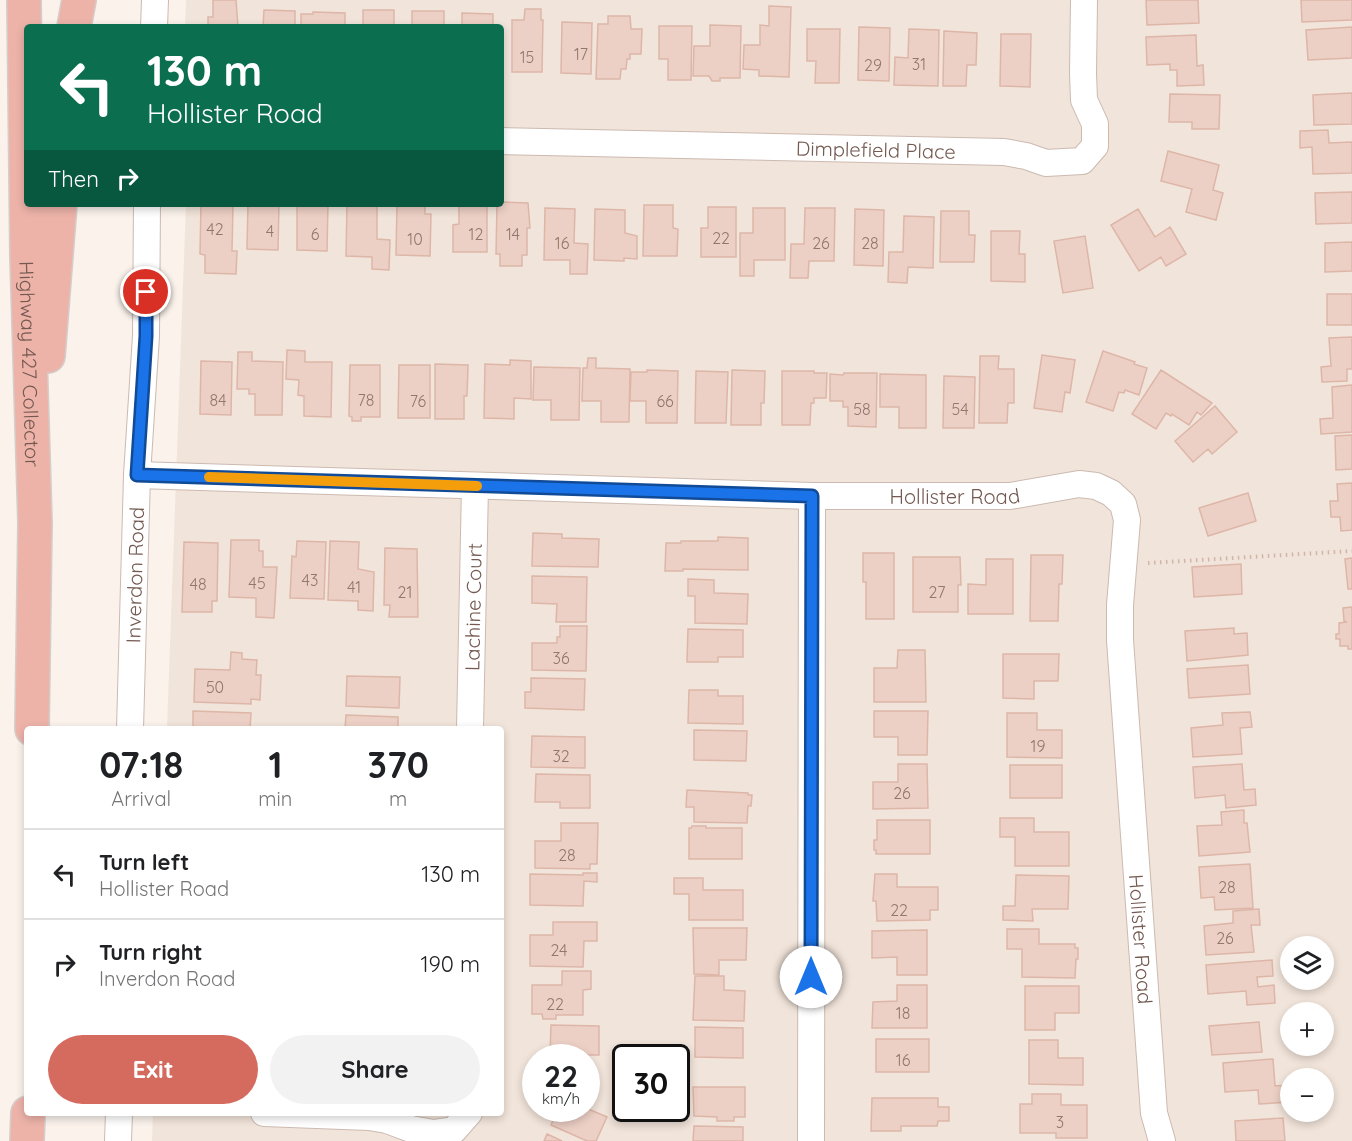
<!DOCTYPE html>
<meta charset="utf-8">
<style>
:root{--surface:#fff;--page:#f2f2f2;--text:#202124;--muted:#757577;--line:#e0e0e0;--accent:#d56b5e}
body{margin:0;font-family:Quicksand,sans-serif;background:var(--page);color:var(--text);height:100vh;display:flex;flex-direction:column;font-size:22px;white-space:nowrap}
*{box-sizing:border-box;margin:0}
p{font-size:20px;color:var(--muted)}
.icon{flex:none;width:33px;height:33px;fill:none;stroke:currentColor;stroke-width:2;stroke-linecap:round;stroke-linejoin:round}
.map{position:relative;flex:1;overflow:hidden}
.panel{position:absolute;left:24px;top:726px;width:480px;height:390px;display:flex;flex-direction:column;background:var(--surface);border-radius:6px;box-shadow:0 3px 9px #0003}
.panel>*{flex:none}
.banner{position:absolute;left:24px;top:24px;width:480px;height:183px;border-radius:6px;box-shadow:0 3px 9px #0003;background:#0b6e4f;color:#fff;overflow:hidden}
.buttons{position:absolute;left:1280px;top:936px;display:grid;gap:12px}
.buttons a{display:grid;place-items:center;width:54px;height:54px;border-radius:50%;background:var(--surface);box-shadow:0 3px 9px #0003;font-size:30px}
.speed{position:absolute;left:522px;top:1044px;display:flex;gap:12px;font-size:30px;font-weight:700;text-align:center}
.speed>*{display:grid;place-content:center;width:78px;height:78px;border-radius:50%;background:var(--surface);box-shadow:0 3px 9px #0003;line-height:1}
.speed small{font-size:15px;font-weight:400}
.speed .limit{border:3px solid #111;border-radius:9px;background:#fff;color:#111}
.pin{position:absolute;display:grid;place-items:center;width:51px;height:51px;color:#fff;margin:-26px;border:3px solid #fff;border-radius:50%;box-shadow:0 2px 6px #0007}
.me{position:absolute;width:66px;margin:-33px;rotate:0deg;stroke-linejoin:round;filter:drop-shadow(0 0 4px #0008)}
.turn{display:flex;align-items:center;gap:21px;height:126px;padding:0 24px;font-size:27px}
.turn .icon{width:78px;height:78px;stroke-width:2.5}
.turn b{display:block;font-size:42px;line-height:51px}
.then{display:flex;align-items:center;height:57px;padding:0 24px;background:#0003;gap:12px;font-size:22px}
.eta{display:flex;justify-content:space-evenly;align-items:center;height:102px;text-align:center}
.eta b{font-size:36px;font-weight:700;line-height:42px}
.button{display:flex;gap:12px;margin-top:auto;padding:12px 24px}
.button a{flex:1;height:69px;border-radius:36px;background:var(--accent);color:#fff;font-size:24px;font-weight:700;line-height:69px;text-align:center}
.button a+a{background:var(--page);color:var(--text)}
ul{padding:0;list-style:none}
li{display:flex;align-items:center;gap:18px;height:90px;padding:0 24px;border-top:2px solid var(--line)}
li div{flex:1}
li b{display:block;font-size:22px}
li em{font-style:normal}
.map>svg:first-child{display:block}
</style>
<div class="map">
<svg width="1352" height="1141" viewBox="0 0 1352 1141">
<rect width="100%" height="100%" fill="#faf2eb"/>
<path fill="#f1e4da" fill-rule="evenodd" d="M186,0H1352V1141H152L153,1113H501V729H167L186,204H501V27H185ZM1290,946H1323V980H1290ZM1290,1012H1323V1046H1290ZM536,1058H586V1108H536ZM626,1058H676V1108H626ZM1290,1078H1323V1112H1290Z"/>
<path fill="#edd0c5" stroke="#ddb6a8" stroke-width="1.5" d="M213,0H236L238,27H208V17H213Z
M1146,0H1198L1199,23L1147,25Z
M1301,0H1352V20L1302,22Z
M769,6L791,7L789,77L759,76V70L743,69L744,45H760V25L769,26Z
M525,9H541V20H543L542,72H512V20H524Z
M264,10L295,11V27H263Z
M363,10H394V27H363Z
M412,11H444V27H412Z
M313,12L345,13V27H301V14H313Z
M462,13L493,14V27H462Z
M608,16H630L631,29H642L641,54H630V59H627L626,69H621L620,79H596L598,24H608Z
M562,22L592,23L591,74L561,73Z
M710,25L741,26L740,78H720V81H712L709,76H693L694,46H710Z
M659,26H692L691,80H668V59H659Z
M859,27L890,28L889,81L858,80Z
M1352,27V58L1308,60L1306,30Z
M807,29H840L839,83H815L816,61H807Z
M909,29L939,30L938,86L894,85L895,57L908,58Z
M944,31L977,33L976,65H967L966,86H943Z
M1001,34H1031L1030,87L1000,86Z
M1196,35L1197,66L1203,65L1204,85L1177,86V70H1170V64L1147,65L1146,37Z
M1352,93V124L1314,125L1313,95Z
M1170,94L1220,95L1219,129H1192V122H1169Z
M1328,130L1329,143L1352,142V173L1313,174L1312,147L1300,148V131Z
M1168,151L1219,165L1213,190L1223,193L1216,220L1186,212L1192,189L1161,181Z
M1352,192V223L1316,224L1315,193Z
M501,202L528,203L530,228H527V255H522V266H500V254H496L497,204H501Z
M201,204H233L232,251H237L236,274L205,273V255L200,254Z
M248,204H279L278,250L247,249Z
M297,204H328L327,251L297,250Z
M347,204H377V239L390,240L389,270L372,269V257L346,256Z
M459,204H487V252H453V225L459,224Z
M397,205H425V214H431L430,256L396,255Z
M644,205H673V228L678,229L677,256H643Z
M708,207H736V257H701V228H708Z
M545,208L575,209L574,243L588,244L587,274H570V260H544Z
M753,208H785V260H754V276H740V233H753Z
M805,208H835L834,261H809L808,278H790L791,244H804Z
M595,209L625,210V233L637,236V259L624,258V261L594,260Z
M855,209L884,210L883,266L854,265Z
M1138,209L1155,237L1170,227L1186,254L1166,266L1161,257L1139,271L1111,225Z
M941,211H969V235H975L974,262H940Z
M904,216L934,217L933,268L908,267L907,283L888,282L889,252H903Z
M991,231H1020L1019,254H1025V282L991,281Z
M1085,236L1093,288L1063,293L1054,241Z
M1352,242V271L1325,272V243Z
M1327,294H1352V325H1327Z
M1352,337V369H1347V381L1322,382L1321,367L1331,366L1329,338Z
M287,350L305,351V362H332L331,417L304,416V396L298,395L299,380L286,379Z
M1103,351L1135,362L1134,364L1147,368L1139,395L1125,390L1124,393L1119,392L1113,411L1086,402Z
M238,352H252V361L283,362L282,415H255V394H249V389H237Z
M1042,355L1075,360L1070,393L1065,392L1062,412L1034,408Z
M980,356H999L998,369H1014V403H1008L1007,423H979Z
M588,358H596V368L630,369L629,422H601V401H582L583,368H587Z
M510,360L531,361V399L514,398V419L484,418L485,364L510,365Z
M201,361L232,362L231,415L200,414Z
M435,364L468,365L467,396H464V419H435Z
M350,365H380V417H361V421H352V417L349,416Z
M399,365H430V418H398Z
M534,367L580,368L579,420H551V400H533Z
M647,370L678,371L677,423H646V401H630L631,372H647Z
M732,370L765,371L764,403H761V425H731Z
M1161,370L1212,403L1201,415L1197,412L1189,425L1172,414L1171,416L1166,413L1156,429L1132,414Z
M696,371L728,372L726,423H695Z
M782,371H814V373H827L826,398H814V403H811L810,425H782Z
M844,373H877L876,427L848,426V407H843V401H830V374L843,375Z
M880,374L926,375V428H899V407H880Z
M944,376L975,377L974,428H943Z
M1352,385V432L1321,434L1320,419L1333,418L1332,387Z
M1215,406L1237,432L1212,454L1208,449L1193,462L1175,441Z
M1352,435V469L1336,470L1335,436Z
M1352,483V530L1341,531L1340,517H1331L1330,501H1338L1337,484Z
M1248,493L1256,521L1208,536L1199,508Z
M533,533L562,534V538L599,539L598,567L532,566Z
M718,537L748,538V570L683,569V571H665L666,543H681V541H718Z
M231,540H259V551H263V567H277L274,618L256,617V598L229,597Z
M297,541L326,542L324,599L290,598L292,556L296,557Z
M330,541L359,542L358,569L374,572L373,611L358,610V601L328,600Z
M184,542L218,543L217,601H212V612H182Z
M385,548L417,549L418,617H389L390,605H384Z
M863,553H894V619H866V582H863Z
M1031,555H1063L1062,584H1059L1058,621H1030Z
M913,557H960L961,585H958V612H913Z
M1352,558V589H1348L1345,559Z
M986,559H1013V614H968V584L986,585Z
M1241,564L1242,594L1194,597L1192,567Z
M532,576L587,577L586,622H556L557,604L532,603Z
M688,579L714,580V593L748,594L747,624L695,623V596H688Z
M1352,607V649H1348V646H1340V639H1336V634H1339V623L1347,622L1344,621L1343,608Z
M560,626H587L586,671L532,670V643H557V637H560Z
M1234,628V634L1247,633L1248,655L1187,661L1185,631Z
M688,629L743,630V657H718V662H687Z
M898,650H925L926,702H874V668H897Z
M231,652L242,653V659L257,660L256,675H261L260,700L251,699V704L194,702L195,669L230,670Z
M1003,654H1059L1058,681H1034V699L1003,698Z
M1248,665L1250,694L1189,698L1187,669Z
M347,676L400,677L399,708L346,706Z
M531,678L585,679L584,710L525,708V692H531Z
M689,690H718V696H743V724L688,723Z
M193,711L251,713L250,729H193Z
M874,711H928L927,755H898V737H874Z
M1250,712L1252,727L1240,728L1242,754L1193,757L1191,728L1223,725L1222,713Z
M1007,713H1037V730H1062V758L1007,757Z
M346,715L398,717V729H345Z
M694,730L747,731L746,761L694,760Z
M532,736L585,737V768L531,767Z
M898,764H927L928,808L873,809V782H898Z
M1242,764L1244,790L1255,789L1256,805L1226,808L1225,795L1195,798L1193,767Z
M1010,765H1062V798H1010Z
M536,774L590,775V808H560V802H535Z
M687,790L748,793V795H752L751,806H748L747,823L694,822V807H686Z
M1244,810V823H1247L1250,852L1199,856L1197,826L1222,825L1221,812Z
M1000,818H1034V832H1069V866H1015V837H1000Z
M877,820H930V854H876V850H874V840H877Z
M561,823H598L597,864H590V869L535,868V841H561Z
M692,826H706V828H742V859H689V828H691Z
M1250,864L1253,908L1215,910L1214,897L1201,898L1199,867Z
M583,873H597V882L584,881L583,906L530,905V874L583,875Z
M875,874H897V887H938V910H930V920L877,921L876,901H873Z
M1016,875L1069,876L1068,909H1032L1033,921L1003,920V906H1015Z
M674,878H703V890H743V920H689V894H674Z
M1259,909L1260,925H1251L1254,952L1206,955L1204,926L1233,923V911Z
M553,922H597V941H584L583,967L530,966V935H553Z
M693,928H747L746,960H719V975L694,974Z
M1007,929H1039V944H1075V948H1078V959H1076L1075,978L1022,977V949H1007Z
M927,930V975H897V957L872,958V931Z
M1272,960L1273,976L1257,977L1258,987L1274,985L1275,1003L1247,1005L1246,991L1208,994L1206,965Z
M562,971H591V989L583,990V1015H556V1019H543L542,1014H532V985H562Z
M695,976H724V990L745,991L744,1021L693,1020Z
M897,985H927V1028H872L873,1002L897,1001Z
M1025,986H1079V1013H1055V1030H1025Z
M1259,1022L1262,1052L1212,1055L1209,1026Z
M551,1025L599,1026V1055H550Z
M695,1027L743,1028V1058L695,1057Z
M876,1039H929V1072H876Z
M1029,1040H1058V1058H1083V1085L1029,1084Z
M1273,1059L1275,1086L1289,1085L1290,1102L1259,1104L1258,1090L1225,1092L1223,1063Z
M693,1087H745V1117H734V1121H717V1117L694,1116Z
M1032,1094H1061V1105H1087V1138H1056V1133H1020V1104H1032Z
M872,1098H938V1107H949V1121H938L937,1126H901V1131H871Z
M558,1108H586L607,1117L596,1141H587L551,1125Z
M1283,1118L1285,1141H1236L1235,1121Z
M694,1126L743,1127V1141H693Z
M547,1134L562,1141H544Z"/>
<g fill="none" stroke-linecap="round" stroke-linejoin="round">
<g stroke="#ccbab1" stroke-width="28">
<g id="minor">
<path d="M154,27L155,0"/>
<path id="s1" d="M501,141L1004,152L1026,156L1046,163L1082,161L1095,146V124L1084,100L1083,73L1084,0"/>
<path id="s2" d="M137,475L812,496H1010L1079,484L1096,486L1111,493L1123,504L1127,520L1120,605V640L1154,1113L1162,1141"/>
<path id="s3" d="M130,729L137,475L146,336L147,204"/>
<path id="s4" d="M470,729L475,486"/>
<path d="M264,1113L369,1117L387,1120L411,1129L433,1133L454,1130L469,1113"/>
<path d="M118,1141L119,1113"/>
<path d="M811,1141L812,496"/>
</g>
</g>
<g stroke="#d5cdca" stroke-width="36">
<g id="highway">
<path id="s5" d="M24,0L27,256L35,523L32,729"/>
<path d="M74,27L79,0"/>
<path d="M48,356L60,204"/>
<path d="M27,1141L28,1113"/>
</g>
</g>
<path stroke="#d2b4a8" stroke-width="4" stroke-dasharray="1.5 4.5" stroke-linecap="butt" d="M1148,563L1352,551"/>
<use href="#minor" stroke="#fff" stroke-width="26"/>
<use href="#highway" stroke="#edb3a9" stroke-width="33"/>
</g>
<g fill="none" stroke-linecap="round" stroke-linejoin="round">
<g stroke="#114b97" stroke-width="15">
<path id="route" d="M146,292V336L137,475L812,496L811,977"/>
</g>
<use href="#route" stroke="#1a73e8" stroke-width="10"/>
<path stroke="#f59e0b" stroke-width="10" d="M209,477L477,486"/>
</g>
<g text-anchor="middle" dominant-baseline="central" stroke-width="5" stroke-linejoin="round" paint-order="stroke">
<g font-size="16" fill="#92776d">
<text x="581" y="54">17</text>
<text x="527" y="57">15</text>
<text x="919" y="64">31</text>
<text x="873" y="65">29</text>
<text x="215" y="229">42</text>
<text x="270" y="231">4</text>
<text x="315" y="234">6</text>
<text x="476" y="234">12</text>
<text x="513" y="234">14</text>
<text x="721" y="238">22</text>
<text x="415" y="239">10</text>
<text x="562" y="243">16</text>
<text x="821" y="243">26</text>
<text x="870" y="243">28</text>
<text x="218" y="400">84</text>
<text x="366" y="400">78</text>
<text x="418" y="401">76</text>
<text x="665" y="401">66</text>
<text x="862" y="409">58</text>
<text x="960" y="409">54</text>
<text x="310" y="580">43</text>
<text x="257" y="583">45</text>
<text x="198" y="584">48</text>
<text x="354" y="587">41</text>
<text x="405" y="592">21</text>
<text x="937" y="592">27</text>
<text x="561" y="658">36</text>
<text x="215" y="687">50</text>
<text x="1038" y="746">19</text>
<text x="561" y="756">32</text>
<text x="902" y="793">26</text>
<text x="567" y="855">28</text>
<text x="1227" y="887">28</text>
<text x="899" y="910">22</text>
<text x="1225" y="938">26</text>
<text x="559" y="950">24</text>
<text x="555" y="1004">22</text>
<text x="903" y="1013">18</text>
<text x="903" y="1060">16</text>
<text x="1060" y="1122">3</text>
</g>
<g font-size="20" fill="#735950" stroke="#fdf7f1">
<text stroke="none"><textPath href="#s1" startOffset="375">Dimplefield Place</textPath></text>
<text stroke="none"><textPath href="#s5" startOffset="364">Highway 427 Collector</textPath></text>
<text stroke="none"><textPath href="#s2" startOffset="818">Hollister Road</textPath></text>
<text stroke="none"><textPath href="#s3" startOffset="154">Inverdon Road</textPath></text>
<text stroke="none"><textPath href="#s4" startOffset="122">Lachine Court</textPath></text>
<text stroke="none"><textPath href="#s2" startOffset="1430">Hollister Road</textPath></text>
</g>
</g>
</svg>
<div class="buttons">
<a><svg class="icon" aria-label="layers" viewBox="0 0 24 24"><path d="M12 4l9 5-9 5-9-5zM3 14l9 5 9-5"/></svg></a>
<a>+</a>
<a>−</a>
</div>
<div class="speed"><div>22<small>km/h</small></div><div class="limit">30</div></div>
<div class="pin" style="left:146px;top:292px;background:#d93025"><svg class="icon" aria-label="arrive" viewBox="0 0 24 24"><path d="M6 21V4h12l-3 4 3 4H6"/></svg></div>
<svg class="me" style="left:811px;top:977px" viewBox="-20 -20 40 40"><circle r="19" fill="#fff"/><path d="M0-13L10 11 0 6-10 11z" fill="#1a73e8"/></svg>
<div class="banner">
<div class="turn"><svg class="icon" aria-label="left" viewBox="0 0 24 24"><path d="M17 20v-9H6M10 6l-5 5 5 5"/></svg><div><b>130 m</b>Hollister Road</div></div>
<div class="then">Then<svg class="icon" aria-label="right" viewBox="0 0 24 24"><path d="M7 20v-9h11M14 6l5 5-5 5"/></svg></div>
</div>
<section class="panel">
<div class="eta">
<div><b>07:18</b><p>Arrival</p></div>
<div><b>1</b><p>min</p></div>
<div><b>370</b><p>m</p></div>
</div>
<ul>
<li><svg class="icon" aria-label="left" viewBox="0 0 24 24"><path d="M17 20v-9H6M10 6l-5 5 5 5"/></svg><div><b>Turn left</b><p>Hollister Road</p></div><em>130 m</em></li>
<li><svg class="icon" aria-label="right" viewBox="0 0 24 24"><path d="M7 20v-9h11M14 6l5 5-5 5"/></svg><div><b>Turn right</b><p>Inverdon Road</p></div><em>190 m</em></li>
</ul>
<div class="button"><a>Exit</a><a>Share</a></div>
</section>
</div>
